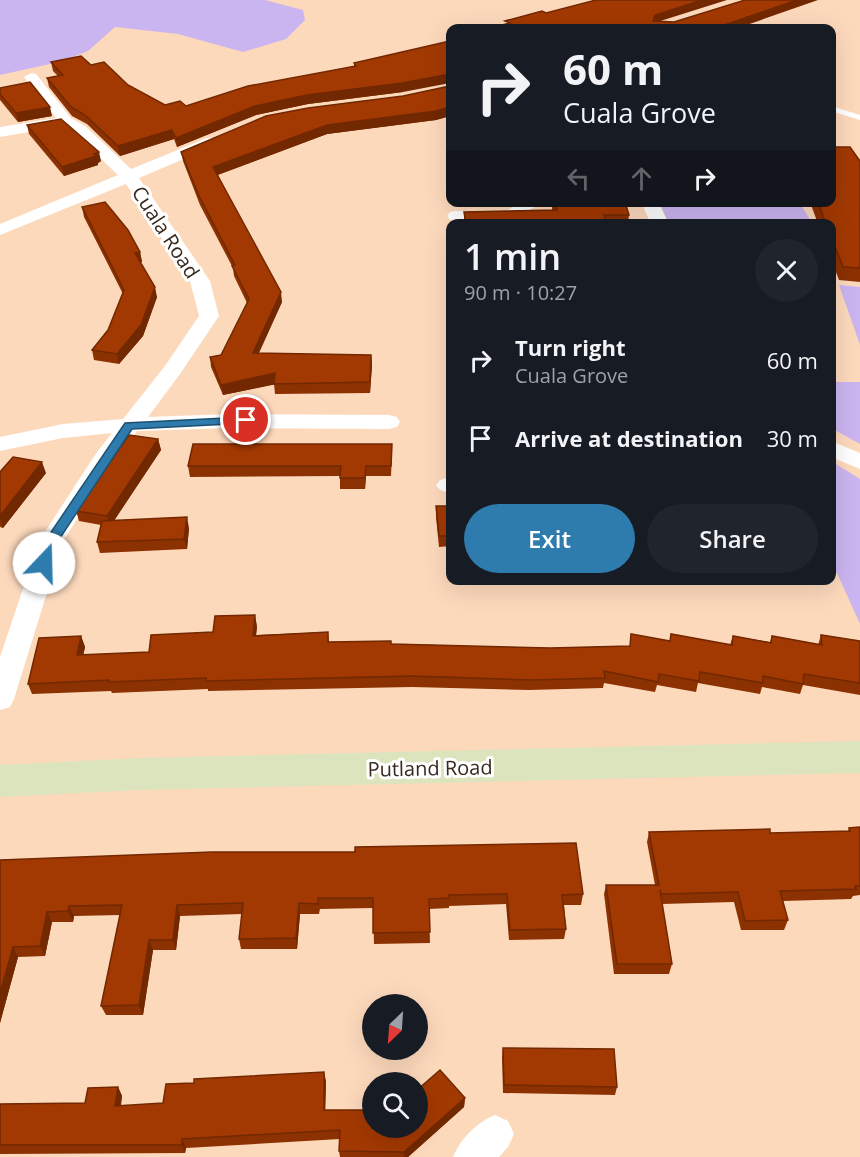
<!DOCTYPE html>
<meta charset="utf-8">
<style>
:root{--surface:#171b24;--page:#20242c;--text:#f1f3f6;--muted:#9ea1a6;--accent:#2e7cae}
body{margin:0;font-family:"Open Sans",sans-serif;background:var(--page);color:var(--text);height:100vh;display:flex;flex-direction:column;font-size:22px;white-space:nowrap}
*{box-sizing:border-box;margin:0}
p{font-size:20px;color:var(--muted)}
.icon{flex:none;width:33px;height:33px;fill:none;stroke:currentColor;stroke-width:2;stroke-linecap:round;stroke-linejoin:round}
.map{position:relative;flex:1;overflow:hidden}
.drawer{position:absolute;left:446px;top:219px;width:390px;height:366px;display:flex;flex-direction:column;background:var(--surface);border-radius:12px;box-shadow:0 6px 24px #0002}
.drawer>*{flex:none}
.guide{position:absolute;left:446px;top:24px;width:390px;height:183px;border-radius:12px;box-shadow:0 6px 24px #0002;background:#171b24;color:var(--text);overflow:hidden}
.needle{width:39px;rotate:205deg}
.buttons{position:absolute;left:362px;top:994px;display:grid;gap:12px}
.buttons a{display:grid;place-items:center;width:66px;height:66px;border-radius:50%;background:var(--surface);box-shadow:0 6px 24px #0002;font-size:30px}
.pin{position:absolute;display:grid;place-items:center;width:51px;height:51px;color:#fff;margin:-26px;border:3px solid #fff;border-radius:50%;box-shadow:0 2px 6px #0007}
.me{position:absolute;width:66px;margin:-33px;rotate:21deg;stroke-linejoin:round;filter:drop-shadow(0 0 4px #0008)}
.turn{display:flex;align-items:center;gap:21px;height:126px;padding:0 18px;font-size:27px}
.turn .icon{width:78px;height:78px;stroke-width:2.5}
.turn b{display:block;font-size:42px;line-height:51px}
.lanes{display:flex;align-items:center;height:57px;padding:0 18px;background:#0003;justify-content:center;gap:30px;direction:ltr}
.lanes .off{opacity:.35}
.round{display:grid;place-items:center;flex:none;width:63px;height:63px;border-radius:32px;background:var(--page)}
.headline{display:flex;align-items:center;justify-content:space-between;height:102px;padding:0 18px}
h1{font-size:36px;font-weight:600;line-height:45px}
.cta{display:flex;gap:12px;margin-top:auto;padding:12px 18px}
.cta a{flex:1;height:69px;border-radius:36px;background:var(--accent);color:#fff;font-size:24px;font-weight:600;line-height:69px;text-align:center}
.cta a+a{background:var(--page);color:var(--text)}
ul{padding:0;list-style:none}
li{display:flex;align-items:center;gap:18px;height:78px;padding:0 18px}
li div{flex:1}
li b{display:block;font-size:22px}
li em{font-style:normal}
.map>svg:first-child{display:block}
</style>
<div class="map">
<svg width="860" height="1157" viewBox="0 0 860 1157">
<rect width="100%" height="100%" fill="#fdd9bc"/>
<path fill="#cbb5f1" d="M0,0H265L303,10L305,20L286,39L243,52L178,34L115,27L88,51L59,62L0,75Z
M660,203H800L812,223H668Z
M839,285L860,287V345Z
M831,382H860V444L831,428Z
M831,461L860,479V624L837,573H831Z"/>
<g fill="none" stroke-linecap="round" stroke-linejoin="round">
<path fill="#fff" fill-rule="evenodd" d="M831,106L860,115V120L831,111Z"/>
<path fill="#fff" fill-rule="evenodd" d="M31,73L36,74L71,118L85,126L131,169L207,138H219L221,141L219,144L139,178L210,281L219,316L180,374L148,417L230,414L389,415L397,417L400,422L397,427L389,429L230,428L137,431L114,461L63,541L14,699L10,707L0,710V657L39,541L97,452L112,433L63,438L0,451V437L63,424L123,419L165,366L199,316L190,281L126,184L0,235V224L118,175L73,132L64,126L0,137V127L56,118L24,77Z
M522,202H544L507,222L456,221L450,220L447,216L450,212L456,211L504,212Z
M641,202H658L669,224H651Z
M831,441L860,453V469L831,457Z
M450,477V493L440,490L436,485L440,480Z
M495,1115L508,1121L514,1134L508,1147L499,1157H453C461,1138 476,1123 495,1115Z"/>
<path fill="#dce4bd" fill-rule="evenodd" d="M860,741V773L139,790L0,797V765L139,758Z"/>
</g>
<path fill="#8c3102" d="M51,62L91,65L165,105L186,106L354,66V63L403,92L308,104L256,115L177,147L174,139L120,156L87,124L72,116L49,87L47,78L58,76L53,71Z
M450,86V116L436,120L327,134L218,175L282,302L259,353L371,355L372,365L370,393L275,394L274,384L223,395L211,367L210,357L221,355L247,303L234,276L233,268L200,205L183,161L181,152Z
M0,88L52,116L18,122L0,100Z
M27,125L101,161L98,163V165L64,176L29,134Z
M860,161V282L839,280L831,259V224H818L810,202H831Z
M552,202H625L629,215L628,224H464V212L552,210Z
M82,207L140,252L142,262H140L157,297L143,336L119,364L94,360L92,350L108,330L123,294L84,217Z
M158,439L161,450L114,520L189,528L187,549L100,553L97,542L101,525L79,521L76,511Z
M392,455L391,476H366L365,489H340V476L190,477L188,466Z
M0,472L46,473L3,528L0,527Z
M436,506H450V546L439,547L436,517Z
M257,626L256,635L328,632L329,642L550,648L629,646L670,641L671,634L730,645L733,636L770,642L772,636L818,645L821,635L860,641V695L803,685L800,694L762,687L760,694L698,683L696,692L657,685L655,692L604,683L603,688L529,690L412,687L208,691V689L112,693L111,691L32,694L28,684L81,636L85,647L83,655L149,652L213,632Z
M860,827V895L853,896L851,899L783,901L788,920L784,930H741L734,902L662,904L672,964L669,974H614L604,894L606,885H655L647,842L649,832L770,833L848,831L849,828Z
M0,860L583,894L581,905H564L566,929L564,939L509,940L506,904L449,906V908L429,909L430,943L374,944L373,908L320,909L319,914H300L297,949H241L239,939L242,914L180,916L176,950H153L143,1015H106L101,1006L120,915L74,916L73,922H52L45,956L18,957L0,1023Z
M503,1048L617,1087L615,1095L503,1093L502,1057Z
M326,1081L325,1110L372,1128L465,1098L464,1107L408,1157H340L339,1151L340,1139L186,1148L185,1153L0,1154V1104L85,1103L118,1087L122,1096L121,1106L163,1103Z"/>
<path fill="#722801" d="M702,0H727L654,23L653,21L655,15Z
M797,0H818L738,28H716Z
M450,74V83L403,92L308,104L256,115L177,147L176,138L255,106L307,95Z
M50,107L52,116L18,122L16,113Z
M450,107V116L436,120L327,134L214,176L213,167L327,125Z
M172,130L174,139L120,156L118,146Z
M99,152L101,161L98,163V165L64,176L62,167Z
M140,252L142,262L137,263L135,253Z
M155,287L157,297L143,336L119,364L117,354Z
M281,292L282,302L254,363L253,353Z
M371,355L372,365L370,393V382Z
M275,373L277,384L223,395L221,385Z
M158,439L161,450L110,527L107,516Z
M42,462L46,473L3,528L0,519V516Z
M366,466V476L365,489V478Z
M187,517L189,528L187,549L184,539Z
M255,615L257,626L255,646L253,636Z
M81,636L85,647L81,666L77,655Z
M299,903L300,914L297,949L296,938Z
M177,905L180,916L176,950L173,940Z
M69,906L74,916L73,922L68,911Z
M47,912L52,922L45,956L40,946Z
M149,940L153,950L143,1015L139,1005Z
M13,947L18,957L0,1023V993Z
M324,1072L326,1081L325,1119L324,1110Z
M118,1087L122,1096L119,1115L115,1106Z
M465,1098L464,1107L408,1157H404V1152Z
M182,1139L186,1148L185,1153L182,1145Z"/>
<path fill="#a33902" stroke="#722801" stroke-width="1.5" d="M596,0H702L655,15L653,21L674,22L745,0H797L716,28H490L510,23L505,21L542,11L546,13Z
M450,41V74L402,83L307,95L255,106L176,138L172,130L118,146L85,115L71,107L47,78L63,75L51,62L81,56L91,65L104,62L128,85L165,105L180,101L186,106L248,86L356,66L354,63Z
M30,82L50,107L16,113L0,94V88Z
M450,86V107L436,111L327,125L213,167L281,292L253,353L371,355L370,382L274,384L275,373L221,385L210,357L221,355L249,299L232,266L235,265L199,196L181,152L266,116L308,108L403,96Z
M61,119L99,152L94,154L96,156L62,167L27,125Z
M831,147H850L860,161V268L843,267L831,236V224H826L818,202H831Z
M105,202L128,230L140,252L135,253L155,287L141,325L117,354L92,350L108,330L124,290L82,207Z
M555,202H625L629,215H604L607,224H466L464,212L557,210Z
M129,435L158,439L107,516L76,511Z
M193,444H392L391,466H366L365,478H340L341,466H188Z
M13,457L42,462L0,516V472Z
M436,506H450V536H439Z
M187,517L184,539L97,542L102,521Z
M255,615L253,636L328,632V642L391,641V644L550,648L630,646L631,634L670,641L671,634L732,645L733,636L771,643L772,636L822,645L821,635L860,641V683L804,674L803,684L763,676V683L700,672L699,681L659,674L658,682L604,671L605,678L530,680L412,676L206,681V678L109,682V680L28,684L39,638L81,636L77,655L149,652L151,635L213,632L215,616Z
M860,827V886H855L856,889L780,891L788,920L745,921L738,892L661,894L660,890L672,964H617L606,885H659L649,832L770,829V833L850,831L849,828Z
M576,843L583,894L562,895L566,929L510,930L507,894L449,895V898L429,899L430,932L373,933V898H318V904L299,903L296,938L239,939L243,903L177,905L173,940H149L139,1005L101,1006L122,905L69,906L68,911L47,912L40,946L13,947L0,993V860L212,852H355V847Z
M503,1048L614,1049L617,1087L504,1085Z
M440,1070L465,1098L404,1152L339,1151L340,1130L182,1139V1145H0V1104L85,1103L88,1088L118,1087L115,1106L163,1103L166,1084L194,1083V1079L324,1072V1110H372V1128H417V1090Z"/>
<path fill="#2e7cae" stroke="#1e5171" stroke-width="1.5" d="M246,417L252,420L250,423L132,429L58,541L49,567H39L37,563L47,538L125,423Z"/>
<g text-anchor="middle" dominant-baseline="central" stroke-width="6" stroke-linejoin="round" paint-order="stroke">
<g font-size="20" fill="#37291e" stroke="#fff">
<text transform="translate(166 232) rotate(57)">Cuala Road</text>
<text transform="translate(430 768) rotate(-1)">Putland Road</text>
</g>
</g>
</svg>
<div class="buttons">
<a><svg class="needle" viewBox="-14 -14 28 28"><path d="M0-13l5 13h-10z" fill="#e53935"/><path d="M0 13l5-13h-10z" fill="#9ea1a6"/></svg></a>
<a><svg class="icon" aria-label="search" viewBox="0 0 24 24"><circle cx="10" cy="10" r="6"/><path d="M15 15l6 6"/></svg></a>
</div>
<div class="pin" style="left:246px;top:420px;background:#d93025"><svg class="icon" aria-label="arrive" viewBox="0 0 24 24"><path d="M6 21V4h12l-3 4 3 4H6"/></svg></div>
<svg class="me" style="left:44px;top:563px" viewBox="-20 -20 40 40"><circle r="19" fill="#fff"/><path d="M0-13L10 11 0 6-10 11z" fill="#2e7cae"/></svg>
<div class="guide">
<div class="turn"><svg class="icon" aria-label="right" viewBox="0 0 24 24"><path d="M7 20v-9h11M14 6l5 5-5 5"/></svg><div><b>60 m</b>Cuala Grove</div></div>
<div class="lanes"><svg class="icon off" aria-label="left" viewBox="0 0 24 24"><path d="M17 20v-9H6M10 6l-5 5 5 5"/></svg><svg class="icon off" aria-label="ahead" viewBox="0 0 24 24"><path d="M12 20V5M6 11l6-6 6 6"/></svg><svg class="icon" aria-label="right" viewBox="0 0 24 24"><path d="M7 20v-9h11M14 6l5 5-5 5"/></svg></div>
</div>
<section class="drawer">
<div class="headline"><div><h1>1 min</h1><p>90 m · 10:27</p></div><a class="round"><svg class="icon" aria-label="close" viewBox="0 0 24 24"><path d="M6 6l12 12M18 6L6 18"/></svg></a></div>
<ul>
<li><svg class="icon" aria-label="right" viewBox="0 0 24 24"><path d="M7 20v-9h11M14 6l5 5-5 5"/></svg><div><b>Turn right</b><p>Cuala Grove</p></div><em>60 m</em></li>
<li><svg class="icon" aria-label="arrive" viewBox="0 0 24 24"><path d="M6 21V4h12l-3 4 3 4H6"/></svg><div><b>Arrive at destination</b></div><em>30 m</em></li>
</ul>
<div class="cta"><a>Exit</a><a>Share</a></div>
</section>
</div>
